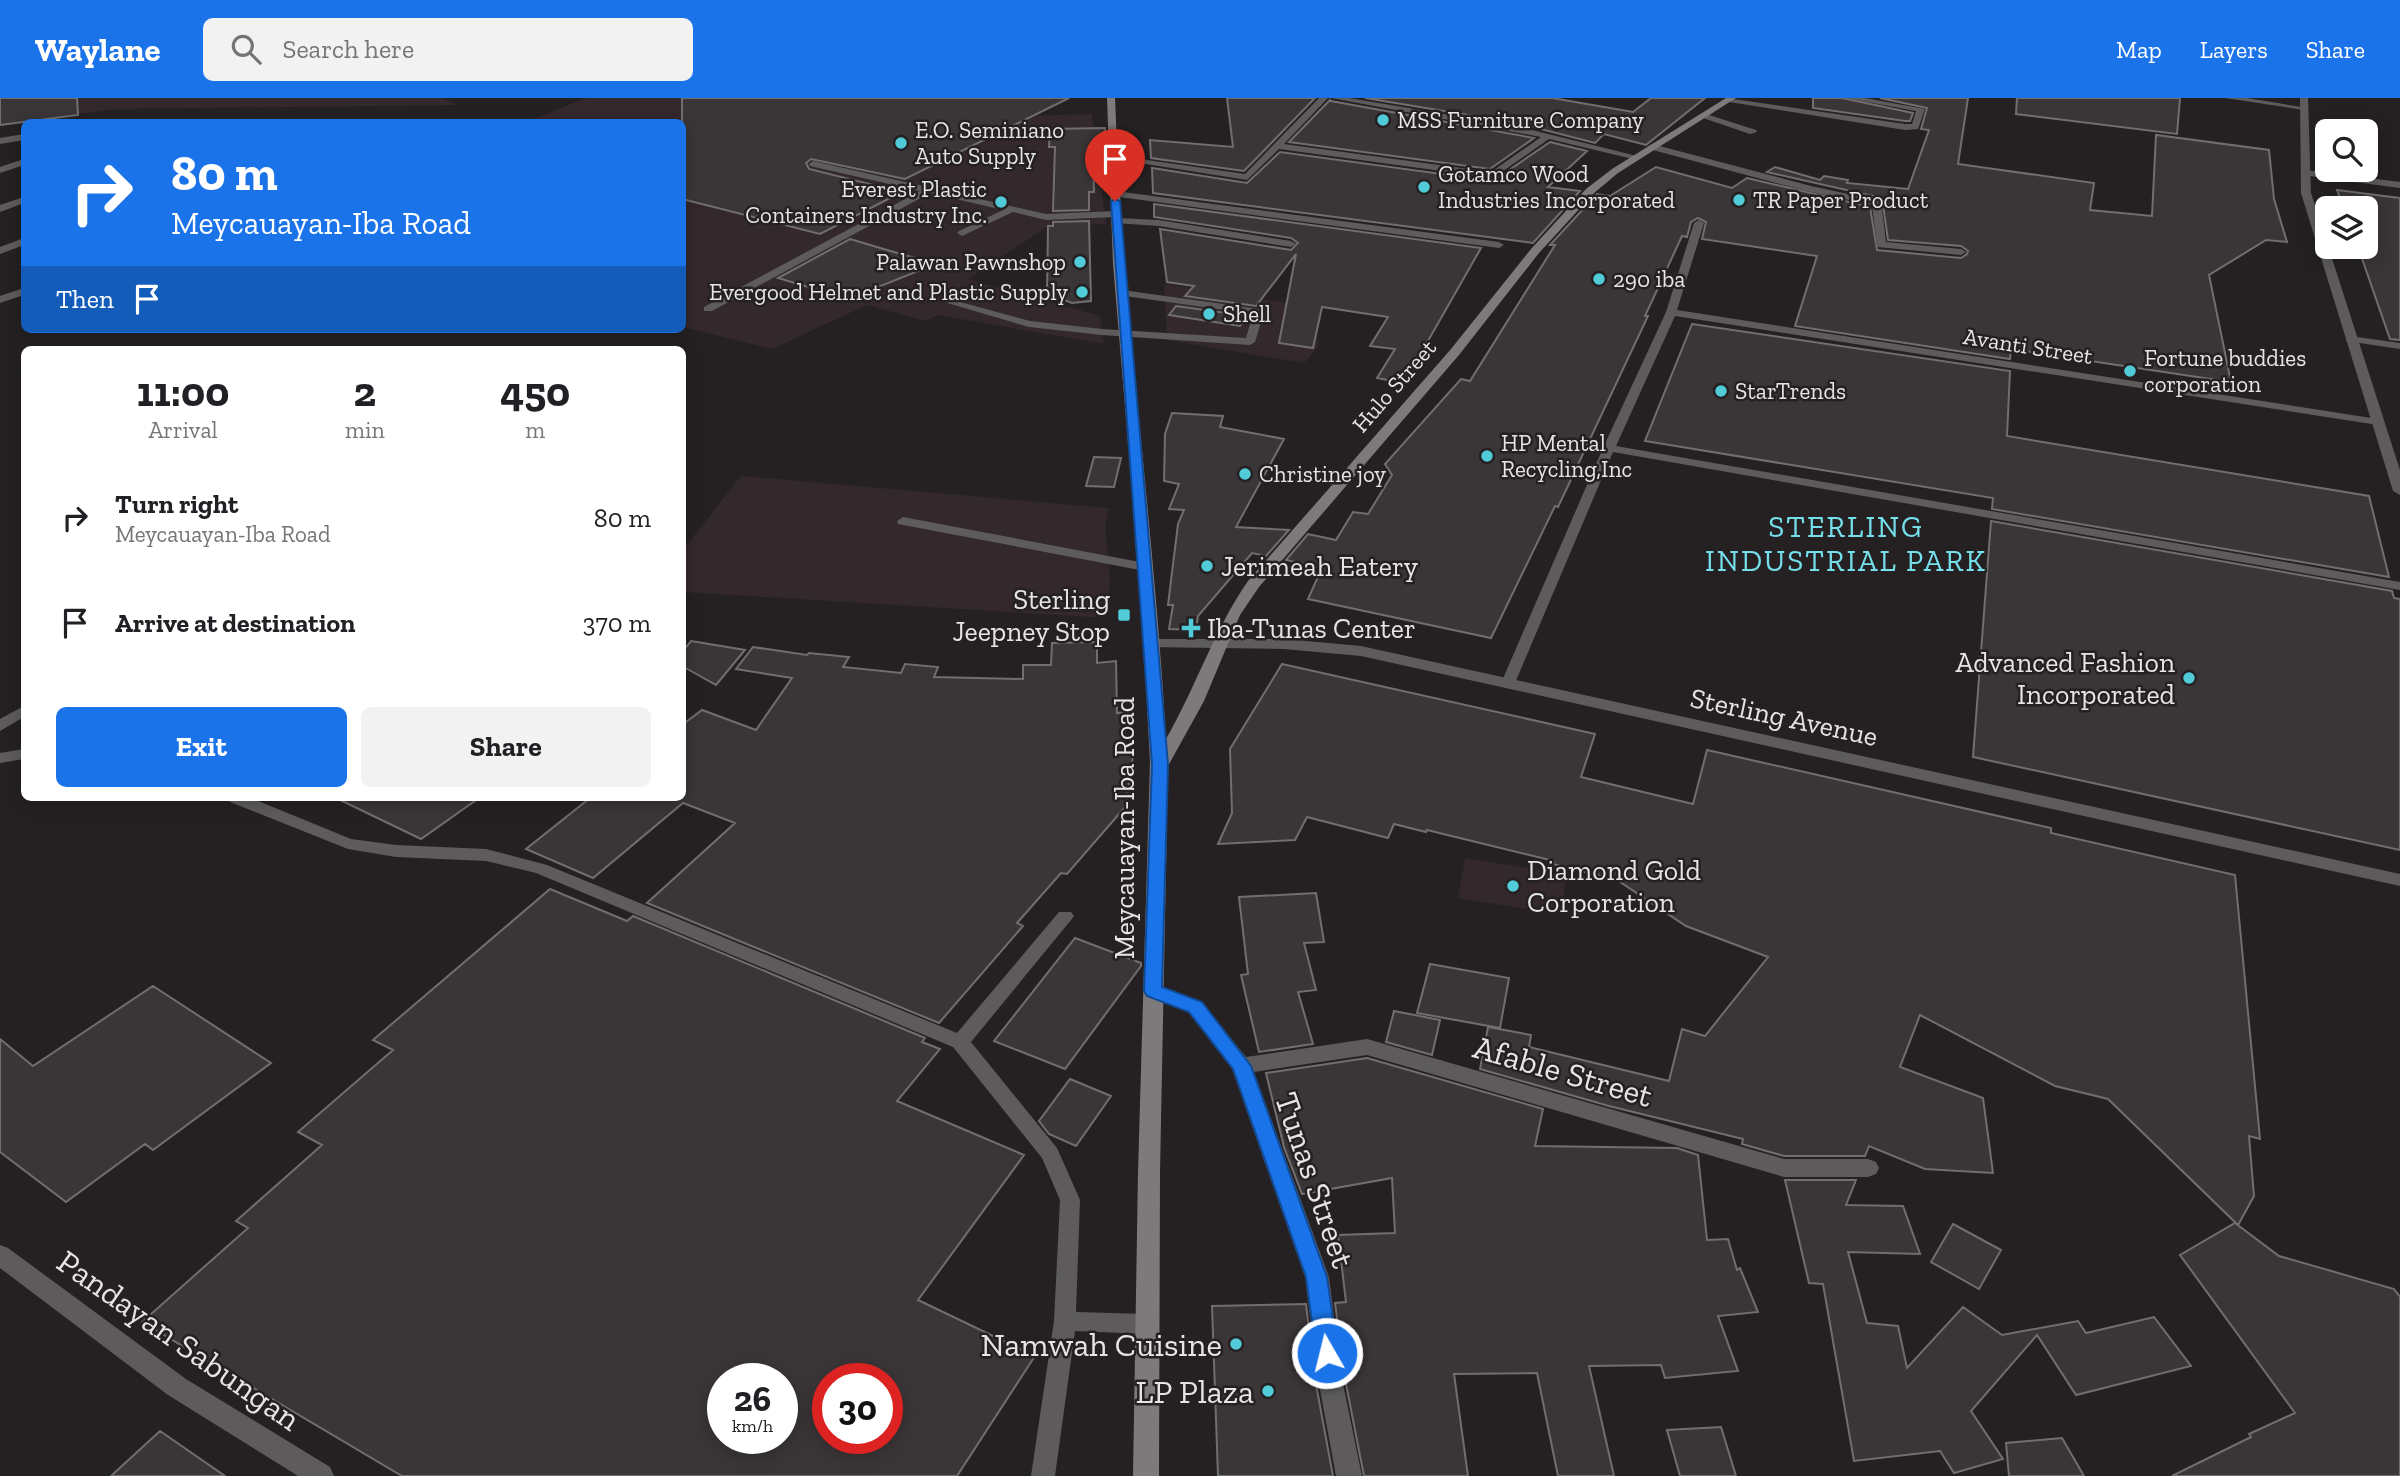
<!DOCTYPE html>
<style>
:root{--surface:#fff;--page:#f2f2f2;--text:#202124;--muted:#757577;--accent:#1a73e8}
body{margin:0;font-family:"Zilla Slab",serif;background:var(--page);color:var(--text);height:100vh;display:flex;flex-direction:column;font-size:26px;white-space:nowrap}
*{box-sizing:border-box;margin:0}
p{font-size:23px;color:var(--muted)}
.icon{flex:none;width:38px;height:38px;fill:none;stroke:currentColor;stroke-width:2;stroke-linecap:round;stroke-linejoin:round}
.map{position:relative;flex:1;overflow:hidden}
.panel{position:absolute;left:21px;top:248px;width:665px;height:455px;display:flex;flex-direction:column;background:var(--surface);border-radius:10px;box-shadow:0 4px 18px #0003}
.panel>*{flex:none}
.hud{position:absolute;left:21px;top:21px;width:665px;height:214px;border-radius:10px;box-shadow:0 4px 18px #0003;background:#1a73e8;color:#fff;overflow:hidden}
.buttons{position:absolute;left:2315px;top:21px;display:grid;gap:14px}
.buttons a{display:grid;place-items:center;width:63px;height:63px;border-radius:10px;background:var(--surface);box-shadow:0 4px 18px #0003;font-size:35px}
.speed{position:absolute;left:707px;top:1265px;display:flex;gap:14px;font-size:35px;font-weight:700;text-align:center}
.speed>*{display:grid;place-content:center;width:91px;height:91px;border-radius:50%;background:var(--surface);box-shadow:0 4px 18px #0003;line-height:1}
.speed small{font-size:18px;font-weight:400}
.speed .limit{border:10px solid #d22;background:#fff;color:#111}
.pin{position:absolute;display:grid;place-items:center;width:60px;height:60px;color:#fff;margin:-72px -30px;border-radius:50% 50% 50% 0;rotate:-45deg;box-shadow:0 0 7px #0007}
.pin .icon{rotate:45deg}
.me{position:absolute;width:77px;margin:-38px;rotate:352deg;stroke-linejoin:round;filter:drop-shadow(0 0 5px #0008)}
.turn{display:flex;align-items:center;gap:24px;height:147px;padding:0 35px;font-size:32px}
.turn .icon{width:91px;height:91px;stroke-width:2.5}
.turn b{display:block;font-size:49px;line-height:60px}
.then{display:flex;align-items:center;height:66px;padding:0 35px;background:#0003;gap:14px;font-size:26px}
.eta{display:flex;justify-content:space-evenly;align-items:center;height:119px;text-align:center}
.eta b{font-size:42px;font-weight:700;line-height:49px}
.primary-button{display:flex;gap:14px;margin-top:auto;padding:14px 35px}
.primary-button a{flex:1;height:80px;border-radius:10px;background:var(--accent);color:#fff;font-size:28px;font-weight:700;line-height:80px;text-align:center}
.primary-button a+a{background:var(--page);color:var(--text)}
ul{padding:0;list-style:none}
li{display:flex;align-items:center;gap:21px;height:105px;padding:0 35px}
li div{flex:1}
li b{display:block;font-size:26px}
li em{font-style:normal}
header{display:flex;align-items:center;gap:42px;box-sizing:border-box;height:98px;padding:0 35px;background:var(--accent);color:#fff}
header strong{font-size:33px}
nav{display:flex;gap:38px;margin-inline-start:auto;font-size:24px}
.search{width:490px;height:63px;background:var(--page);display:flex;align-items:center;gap:18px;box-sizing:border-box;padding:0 24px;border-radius:10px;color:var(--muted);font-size:26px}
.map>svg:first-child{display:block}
</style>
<header>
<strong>Waylane</strong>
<div class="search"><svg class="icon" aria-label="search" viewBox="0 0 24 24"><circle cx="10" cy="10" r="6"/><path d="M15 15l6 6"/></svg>Search here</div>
<nav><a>Map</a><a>Layers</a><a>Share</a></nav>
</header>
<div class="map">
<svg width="2400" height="1378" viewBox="0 0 2400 1378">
<rect width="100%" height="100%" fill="#252123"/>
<path fill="#33282c" d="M0,0H444L456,7L116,11L0,27Z
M586,0H939L1021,18L1092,16L1106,126L1047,129L968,181L1100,218L1104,246L938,217L925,223L867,207L772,251L683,229L682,24H526Z
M1164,186L1313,209L1318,249L1304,265L1167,242Z
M741,378L1109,410L1105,429L1110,480L1107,520L683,494L682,453Z
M1465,760L1566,776L1562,817L1458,800Z"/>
<path fill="#3a3537" stroke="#726d6f" stroke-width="2" fill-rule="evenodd" d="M0,0H77L78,17L0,27Z
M682,0H1069L905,81L811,61L806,65L809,71L902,94L820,136L682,101Z
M1227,0H1315L1244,73L1151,60L1150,42L1233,49Z
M1365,0H1552L1633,14L1651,0H1705L1646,47L1604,36L1595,45L1517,25Z
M1813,0H1842L1913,15L1910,23H1905L1813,10Z
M1880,0H1968L1958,66L2094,85L2090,112L2152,118L2156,37L2269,52L2274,101L2287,144L2266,142L2209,177L2231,284L2011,251L2010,261L1795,228L1817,158L1702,141L1706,124L1698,120L1691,124L1687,139L1682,138L1645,218H1648L1558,409L1555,408L1491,540L1308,501L1322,470L1286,462L1308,436L1336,442L1353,414L1368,416L1392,377L1385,366L1461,281L1470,283L1555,147H1550L1597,96L1610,98L1656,69L1732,90L1747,80L1870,109L1877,152L1961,160L1967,156L1968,153L1961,148L1888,142L1882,100L1767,74L1775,69L1820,82L1824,78L1848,82L1847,85L1908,91L1929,32L1921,31L1927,10Z
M2017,0H2180L2177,36L2016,16Z
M1330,2L1331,3L1534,40L1490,71L1289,44Z
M1105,30L1106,54L1093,53L1094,94H1089V112L1053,113L1055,49H1049L1050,31Z
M1550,44L1587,53L1548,89L1580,93L1533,145L1153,95L1152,70L1247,85L1280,54L1493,83Z
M2337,92L2400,100V242L2390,241L2358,149H2366V110H2344Z
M1154,106L1481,150L1404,285L1377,280L1395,251L1370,248L1388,219L1322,209L1313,250L1279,245L1296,156L1256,208L1185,198L1194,188L1167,184L1160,131L1291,152L1298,145L1291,140L1154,119Z
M1089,123L1091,203L1072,205L1047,195L1048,128H1053V124Z
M850,141L887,152L936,166L848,201L778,180Z
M1176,208L1248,218L1240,228L1169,217Z
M1692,226L2010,273L2007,338L2369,398L2389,479L1992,411L1993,400L1645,343Z
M1172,315L1223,318L1220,329L1284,341L1236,429L1289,432L1266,458L1252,455L1198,518L1196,532L1169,531L1173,507H1168L1178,426L1184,412L1169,411L1179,386L1164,383L1165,336Z
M1094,359L1121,360L1114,389L1086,388Z
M1991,423L2392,493L2394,500L2400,501V752L1973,659Z
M691,543L745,552L716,587L682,568V554Z
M1097,544V565L1116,563L1117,615L1125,614L1124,657H1133L1126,708L1067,776L1061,775L1017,825L1023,828L939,925L647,805L735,725L683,705L593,780L526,751L590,700H682V627L702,612L756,632L792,580L736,571L753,549L807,557L809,555L849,559L843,569L901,575L905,566L938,569L934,579L1023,581V567H1051L1052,545Z
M1282,566L1595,636L1581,679L1693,706L1707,652L2051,730V735L2235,777L2260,1041L2249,1038L2254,1098L2238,1127L2108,1001L2055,988L1920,917L1900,969L1983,1000L1993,1075L1925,1071L1869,1048L1865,1058H1784L1742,1046L1743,1041L1609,1008L1480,971L1488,929L1531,937L1529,949L1669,983L1682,931L1705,938L1768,859L1686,828L1617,782L1553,766L1554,763L1427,732L1426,734L1394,726L1388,740L1307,719L1295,742L1218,746L1232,715L1230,651Z
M336,700H479L421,741Z
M550,791L627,823L633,818L925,940L922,944L940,951L897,1003L1024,1057L918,1202L1035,1258L957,1378H402L142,1224L248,1130L236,1123L322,1047L298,1034L393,952L373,942ZM723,1281H782V1340H723ZM828,1281H887V1340H828Z
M1316,795L1324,844L1304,845L1316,892L1298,894L1313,946L1259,954L1241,877L1248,876L1239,799Z
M1075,840L1141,865V868L1065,971L994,943Z
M1430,866L1509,880L1500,930L1417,915Z
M153,888L271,965L153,1052L145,1046L66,1104L0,1054V941L33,968Z
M1394,913L1440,922L1432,957L1386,944Z
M1367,960L1543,1011L1535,1048L1677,1050L1698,1057L1707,1142L1728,1141L1737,1172L1740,1170L1758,1214L1718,1218L1738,1273L1665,1280L1661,1267L1589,1268L1614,1378H1558L1537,1275L1454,1276L1468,1378H1364L1345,1281L1335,1205L1346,1204L1338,1137L1395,1135L1392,1080L1302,1096L1284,1049L1266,975Z
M1070,981L1111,998L1076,1048L1049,1036L1039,1023Z
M1785,1082H1856L1846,1107L1903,1108L1920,1156L1848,1154L1867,1225L1898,1228L1907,1270L1963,1209L2002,1237L2078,1223L2086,1235L2154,1219L2191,1268L2076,1297L2037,1237L1971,1313L2003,1361L1954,1375L1940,1353L1854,1363L1823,1186L1809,1185Z
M2235,1125L2279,1158L2394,1191L2400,1199V1378H2172L2251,1339L2249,1336L2295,1315L2180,1157Z
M1953,1126L2001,1152L1979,1191L1931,1164Z
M1306,1206L1315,1281L1333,1378H1218L1212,1208Z
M1721,1329L1736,1378H1680L1667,1332Z
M160,1333L225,1378H111Z
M2062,1340L2084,1378H2009L2006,1345Z"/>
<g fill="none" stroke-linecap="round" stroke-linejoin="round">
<path fill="#5d5b5b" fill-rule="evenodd" d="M1319,0H1328L1284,46L1491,74L1541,39L1331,0H1349L1516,28L1641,59L1637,62L1549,41L1493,80L1279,51L1247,82L1108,60L1112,57L1245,76Z
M1726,0L1905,26H1912L1916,13L1845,0H1865L1925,11L1918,31L1905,32L1729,4Z
M2225,0H2247L2308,10L2304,12Z
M1706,16L1756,32L1757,34L1750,36L1703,20L1702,18Z
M813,63L1046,116L1116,113L1121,116L1116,119L1046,122L1013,114L962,138L957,135L959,133L1003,112L930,95L712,213H704V209L920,93L810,68L809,66Z
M2305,72L2400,84V90L2302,77L2301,75Z
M1115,93L1499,144L1504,147L1499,150L1112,98V94Z
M1117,120L1159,122L1291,143L1296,146L1291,149L1159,128L1114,125L1112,123Z
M1699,122L1704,125L1677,212L2378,321L2384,324L2378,327L1675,218L1616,348L2400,484V492L1613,354L1515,585L1508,589L1503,588L1501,585L1603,350L1666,214L1694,125Z
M1122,192L1259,211L1264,214L1255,244L1250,247L1102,237L1029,229L944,204L949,201L1030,223L1102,231L1246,240L1253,216L1118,197L1117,195Z
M2350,238L2400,245V251L2346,243V239Z
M903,419L1145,465L1152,469L1145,473L898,426L897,423Z
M24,608V619L0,633V621Z
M24,651V661L0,665V655Z
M228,700H251L351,741L396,747L486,751L547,767L957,935L1059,814H1071L1074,818L1071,822L971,944L1057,1050L1080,1102L1076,1214L1146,1216L1154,1219L1157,1226L1154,1233L1146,1236L1075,1233L1055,1378H1031L1054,1223L1060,1102L1042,1060L953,949L536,775L486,763L396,759L348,751L230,704Z"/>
<path fill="#5d5b5b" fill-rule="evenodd" d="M2300,0H2308L2311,95L2400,372V397L2393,393L2301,95Z
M24,36V42L0,46V40Z
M1652,46L1811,88L1881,103L1886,144L1961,151L1966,154L1961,157L1877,149L1872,107L1806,93L1649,51L1647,49Z
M24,61V67L0,75V69Z
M24,99V105L0,114V107Z
M24,140V147L0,156V149Z
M24,190V197L0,205V198Z
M1152,541H1284L1361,548L2400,776V788L1361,558L1284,551L1146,549L1144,546Z
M1153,886L1202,904L1246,959L1367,941L1784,1061H1868L1876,1064L1879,1070L1876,1076L1868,1079H1784L1367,957L1254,974L1329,1179L1342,1281L1362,1378H1336L1318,1281L1305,1179L1232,971L1188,914L1146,898L1143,893L1146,888Z
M0,1147L8,1150L186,1281L330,1369L334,1378H298L168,1297L0,1170Z"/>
<path fill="#7e7a7b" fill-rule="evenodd" d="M1107,0H1115C1123,214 1154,427 1166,641C1196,589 1214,532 1248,483L1451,251L1531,151L1586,91L1612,71L1726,0H1736L1618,75L1594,95L1539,155L1459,257L1259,489L1240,517L1204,603L1168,668L1160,1074L1159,1378H1133L1138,1074L1150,664L1141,498L1113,166Z"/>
</g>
<path fill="#1a73e8" stroke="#114b97" stroke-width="2" d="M1115,101L1120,103L1168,667L1162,889L1202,904L1251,968L1327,1179L1338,1255L1335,1262L1327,1265L1319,1262L1316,1255L1306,1179L1233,971L1189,914L1147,898L1144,893L1152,667L1111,103Z"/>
<g fill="#52cbd8" stroke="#252123" stroke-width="2.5">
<circle cx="1383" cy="22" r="7"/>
<circle cx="901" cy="45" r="7"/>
<circle cx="1424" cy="89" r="7"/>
<circle cx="1739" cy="102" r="7"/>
<circle cx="1001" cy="104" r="7"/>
<circle cx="1080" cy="164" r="7"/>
<circle cx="1599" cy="181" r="7"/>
<circle cx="1082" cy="194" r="7"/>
<circle cx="1209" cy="216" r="7"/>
<circle cx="2130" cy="273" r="7"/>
<circle cx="1721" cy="293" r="7"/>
<circle cx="1487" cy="358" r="7"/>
<circle cx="1245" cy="376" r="7"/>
<circle cx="1207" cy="468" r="7"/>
<rect x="1117" y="510" width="14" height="14" rx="3.5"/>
<path d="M1187.5 519.5h7v7h7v7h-7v7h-7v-7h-7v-7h7z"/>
<circle cx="2189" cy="580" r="7"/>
<circle cx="1513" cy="788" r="7"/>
<circle cx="1236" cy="1246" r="7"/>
<circle cx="1268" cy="1293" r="7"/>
</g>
<g text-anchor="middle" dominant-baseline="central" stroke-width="5" stroke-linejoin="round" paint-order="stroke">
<g font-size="23" fill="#e7e4e5" stroke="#252123" text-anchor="start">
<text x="1397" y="22">MSS Furniture Company</text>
<text x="915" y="32">E.O. Seminiano<tspan x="915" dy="26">Auto Supply</tspan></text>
<text x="1438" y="76">Gotamco Wood<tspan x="1438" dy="26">Industries Incorporated</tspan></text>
<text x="987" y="91" text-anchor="end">Everest Plastic<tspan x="987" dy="26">Containers Industry Inc.</tspan></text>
<text x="1753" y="102">TR Paper Product</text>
<text x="1066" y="164" text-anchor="end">Palawan Pawnshop</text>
<text x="1613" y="181">290 iba</text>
<text x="1068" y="194" text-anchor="end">Evergood Helmet and Plastic Supply</text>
<text x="1223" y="216">Shell</text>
<text x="2144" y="260">Fortune buddies<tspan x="2144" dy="26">corporation</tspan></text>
<text x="1735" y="293">StarTrends</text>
<text x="1501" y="345">HP Mental<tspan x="1501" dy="26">Recycling,Inc</tspan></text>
<text x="1259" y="376">Christine joy</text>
</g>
<g font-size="23" fill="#e7e4e5" stroke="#252123">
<text transform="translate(2028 248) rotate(9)">Avanti Street</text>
<text transform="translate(1394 288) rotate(-49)">Hulo Street</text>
</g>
<g font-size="28" fill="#e7e4e5" stroke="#252123" text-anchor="start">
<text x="1221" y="468">Jerimeah Eatery</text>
<text x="1110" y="501" text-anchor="end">Sterling<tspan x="1110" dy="32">Jeepney Stop</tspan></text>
<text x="1207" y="530">Iba-Tunas Center</text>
<text x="2175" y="564" text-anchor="end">Advanced Fashion<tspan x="2175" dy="32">Incorporated</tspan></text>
<text x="1527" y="772">Diamond Gold<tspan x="1527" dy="32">Corporation</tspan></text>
</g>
<g font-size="28" fill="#e7e4e5" stroke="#252123">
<text transform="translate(1784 619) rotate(12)">Sterling Avenue</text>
<text transform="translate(1124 730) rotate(-90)">Meycauayan-Iba Road</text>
</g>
<g font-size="30" letter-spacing="2" fill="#75e0ec" stroke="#252123">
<text x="1846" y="429">STERLING<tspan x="1846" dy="34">INDUSTRIAL PARK</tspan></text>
</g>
<g font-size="33" fill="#e7e4e5" stroke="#252123">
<text transform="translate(1563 973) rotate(16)">Afable Street</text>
<text transform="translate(1315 1082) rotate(71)">Tunas Street</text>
<text transform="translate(179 1242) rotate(35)">Pandayan Sabungan</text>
</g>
<g font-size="33" fill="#e7e4e5" stroke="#252123" text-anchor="end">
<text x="1222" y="1246">Namwah Cuisine</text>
<text x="1254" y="1293">LP Plaza</text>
</g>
</g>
</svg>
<div class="buttons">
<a><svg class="icon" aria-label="search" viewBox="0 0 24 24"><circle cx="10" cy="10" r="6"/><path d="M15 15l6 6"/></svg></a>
<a><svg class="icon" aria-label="layers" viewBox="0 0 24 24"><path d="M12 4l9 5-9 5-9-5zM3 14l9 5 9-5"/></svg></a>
</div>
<div class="speed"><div>26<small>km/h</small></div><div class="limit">30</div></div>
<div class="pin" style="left:1115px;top:103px;background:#d93025"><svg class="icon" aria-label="arrive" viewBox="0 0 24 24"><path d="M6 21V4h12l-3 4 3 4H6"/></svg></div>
<svg class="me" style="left:1327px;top:1255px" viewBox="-20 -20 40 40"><circle r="17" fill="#1a73e8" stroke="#fff" stroke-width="3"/><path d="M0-11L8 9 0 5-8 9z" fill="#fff"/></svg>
<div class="hud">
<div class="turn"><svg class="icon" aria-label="right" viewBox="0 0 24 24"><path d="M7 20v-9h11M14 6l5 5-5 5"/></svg><div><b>80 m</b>Meycauayan-Iba Road</div></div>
<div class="then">Then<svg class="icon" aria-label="arrive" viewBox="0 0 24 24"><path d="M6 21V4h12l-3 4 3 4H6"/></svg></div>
</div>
<section class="panel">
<div class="eta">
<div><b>11:00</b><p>Arrival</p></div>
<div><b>2</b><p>min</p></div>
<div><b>450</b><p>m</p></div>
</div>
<ul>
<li><svg class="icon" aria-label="right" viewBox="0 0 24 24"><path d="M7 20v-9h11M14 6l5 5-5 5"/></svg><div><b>Turn right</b><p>Meycauayan-Iba Road</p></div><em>80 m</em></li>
<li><svg class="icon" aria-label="arrive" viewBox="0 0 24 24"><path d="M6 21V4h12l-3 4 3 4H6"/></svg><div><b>Arrive at destination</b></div><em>370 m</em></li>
</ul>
<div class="primary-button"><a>Exit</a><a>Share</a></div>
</section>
</div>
